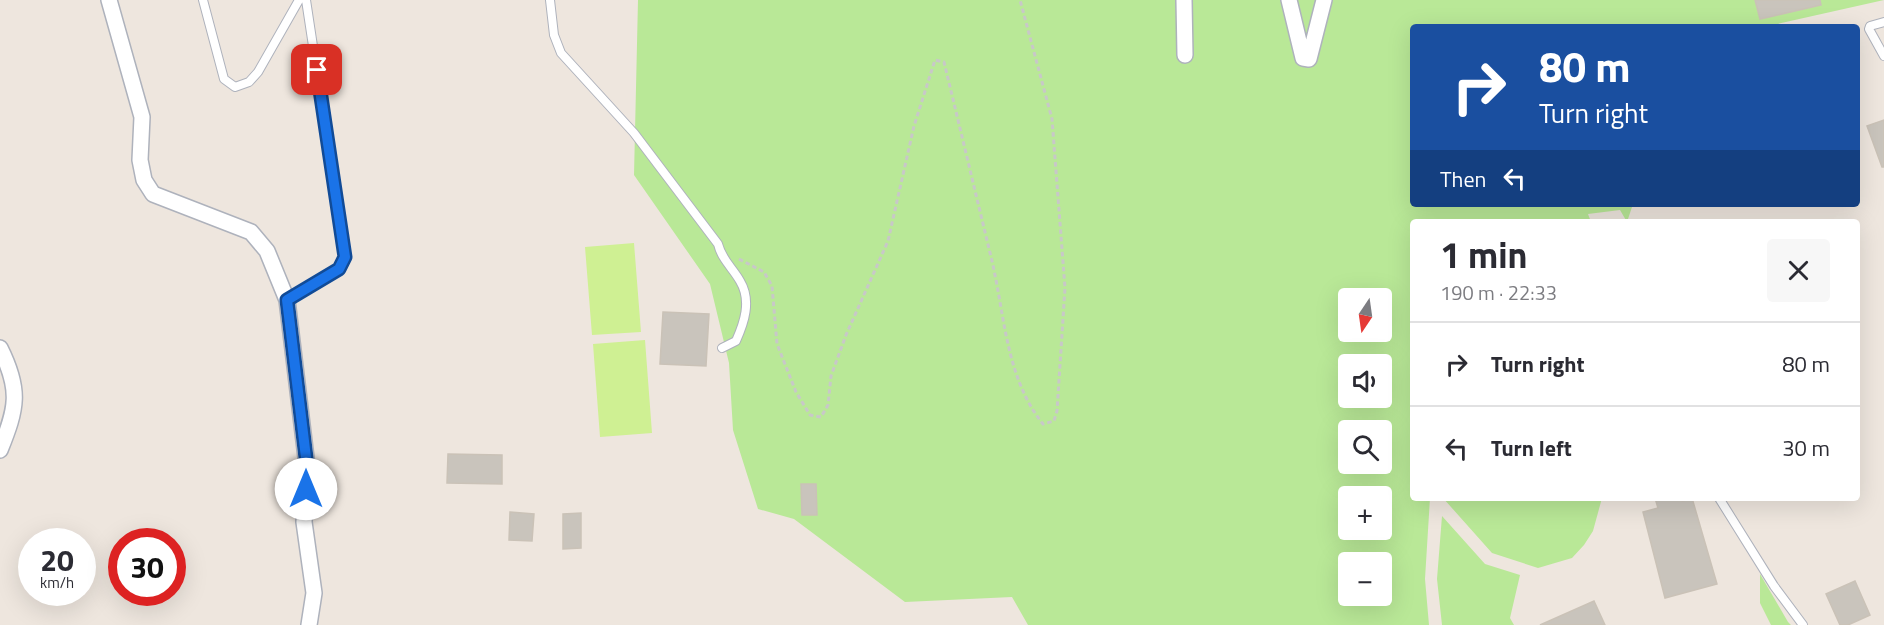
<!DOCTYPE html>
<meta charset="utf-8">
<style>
:root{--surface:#fff;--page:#f7f7f7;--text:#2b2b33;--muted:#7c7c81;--line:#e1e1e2}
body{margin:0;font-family:"Titillium Web",sans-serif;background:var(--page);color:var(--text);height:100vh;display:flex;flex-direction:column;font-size:22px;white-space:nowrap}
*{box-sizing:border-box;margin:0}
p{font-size:20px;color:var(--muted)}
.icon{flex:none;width:33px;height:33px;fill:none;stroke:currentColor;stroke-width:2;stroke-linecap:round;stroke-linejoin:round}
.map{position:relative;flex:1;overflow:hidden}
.sheet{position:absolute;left:1410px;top:219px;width:450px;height:282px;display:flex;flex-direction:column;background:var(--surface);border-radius:6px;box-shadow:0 6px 24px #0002}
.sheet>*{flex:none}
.top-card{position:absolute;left:1410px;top:24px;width:450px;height:183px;border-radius:6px;box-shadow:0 6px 24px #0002;background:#1a4fa0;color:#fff;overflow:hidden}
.needle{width:39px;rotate:193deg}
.buttons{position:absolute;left:1338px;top:288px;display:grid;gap:12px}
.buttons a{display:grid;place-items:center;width:54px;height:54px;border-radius:6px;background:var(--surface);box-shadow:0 6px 24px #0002;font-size:30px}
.speed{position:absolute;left:18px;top:528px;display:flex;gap:12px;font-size:30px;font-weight:700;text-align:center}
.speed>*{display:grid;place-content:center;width:78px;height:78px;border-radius:50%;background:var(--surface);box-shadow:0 6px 24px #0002;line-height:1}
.speed small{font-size:15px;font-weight:400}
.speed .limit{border:9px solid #d22;background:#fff;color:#111}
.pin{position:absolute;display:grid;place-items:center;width:51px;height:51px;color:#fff;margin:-26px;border-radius:12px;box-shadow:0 3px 9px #0006}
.me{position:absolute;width:66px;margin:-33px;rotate:0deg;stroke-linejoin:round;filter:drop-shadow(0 0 4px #0008)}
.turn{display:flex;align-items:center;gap:21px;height:126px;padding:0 30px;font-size:27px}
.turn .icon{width:78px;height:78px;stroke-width:2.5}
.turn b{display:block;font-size:42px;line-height:51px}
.then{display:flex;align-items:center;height:57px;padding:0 30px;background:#0003;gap:12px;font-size:22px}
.round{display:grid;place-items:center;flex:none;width:63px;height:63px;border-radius:6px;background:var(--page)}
.overview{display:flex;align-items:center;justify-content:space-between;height:102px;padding:0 30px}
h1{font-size:36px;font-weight:700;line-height:45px}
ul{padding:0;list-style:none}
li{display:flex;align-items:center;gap:18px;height:84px;padding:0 30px;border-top:2px solid var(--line)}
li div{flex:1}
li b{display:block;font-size:22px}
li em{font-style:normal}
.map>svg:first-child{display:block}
</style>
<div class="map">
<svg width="1884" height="625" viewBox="0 0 1884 625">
<rect width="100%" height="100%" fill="#eee6de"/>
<path fill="#b9e897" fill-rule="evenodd" d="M638,0H1884L1764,27H1413V204H1633L1627,222L1620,210L1588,214L1591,222H1413V498H1430L1425,579L1429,625H1028L1012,597L905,602L794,519L758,509L733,430L729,363L710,284L634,175ZM1348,298H1382V332H1348ZM1348,364H1382V398H1348ZM1348,430H1382V464H1348ZM1348,496H1382V530H1348ZM1348,562H1382V596H1348Z
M1443,498H1602L1593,531L1584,545L1572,558L1538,568L1492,553Z
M1442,516L1485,564L1520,575L1510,618L1514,625H1442L1437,579Z
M1760,574L1788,622L1791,625H1771L1760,603Z"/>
<path fill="#cff093" d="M634,243L641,332L592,335L585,247Z
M645,340L652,433L600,437L593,344Z"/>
<path fill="#c9c4bc" stroke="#cac2b7" stroke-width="1.5" d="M1755,0H1820L1821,5L1760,19Z
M1884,120V167H1882L1867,126Z
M663,312L709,314L706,366L660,364Z
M448,454L502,455V484L447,483Z
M801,484H816L817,515H802Z
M1655,498H1681L1682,501L1692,498L1717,584L1665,598L1643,512L1658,508Z
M510,512L534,514L532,541L509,540Z
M581,513V548L563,549V514Z
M1855,581L1870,615L1848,625H1840L1826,594Z
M1594,601L1605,625H1540Z"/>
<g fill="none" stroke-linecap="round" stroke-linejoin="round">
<g stroke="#aeb2bc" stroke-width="10">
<path id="service" d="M203,0L224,79L235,87L249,82L258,72L299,0
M550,0L554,35L561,53L634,133L718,244C722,260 732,267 740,281C752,301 744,323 736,341L722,348
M1884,56L1869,29L1870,26L1884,22
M287,300L339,269L345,257L306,0
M1719,498L1774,586L1803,625"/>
</g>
<g stroke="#aeb2bc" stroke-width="18">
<path id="minor" d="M109,0L142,117L140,160L144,180L153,194L251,232L267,251L287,300L307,466L304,522L314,593L309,625
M1184,0L1185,55
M1289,0L1303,58L1309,59L1324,0
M0,348C21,390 17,408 0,450"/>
</g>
<path stroke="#c8c8c8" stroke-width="3" stroke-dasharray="4.5 3" stroke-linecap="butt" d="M739,259L764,272L772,286L777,344L796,392L810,415L821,417L828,405L831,376L846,335L888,241L914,126L935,60L944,62C960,128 976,195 992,261C1005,317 1006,378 1043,424L1054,421L1057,411L1065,288L1052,119L1020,0"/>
<use href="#service" stroke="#fff" stroke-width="8"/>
<use href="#minor" stroke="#fff" stroke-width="15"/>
</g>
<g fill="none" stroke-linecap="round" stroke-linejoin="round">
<g stroke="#114b97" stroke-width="15">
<path id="route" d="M306,489L307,466L287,300L339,269L345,257L317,70"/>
</g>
<use href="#route" stroke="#1a73e8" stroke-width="10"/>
</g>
</svg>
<div class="buttons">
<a><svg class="needle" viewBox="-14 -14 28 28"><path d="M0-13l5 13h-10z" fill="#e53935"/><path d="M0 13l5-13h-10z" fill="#7c7c81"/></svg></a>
<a><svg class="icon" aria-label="sound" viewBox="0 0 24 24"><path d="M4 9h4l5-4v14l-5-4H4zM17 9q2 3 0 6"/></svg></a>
<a><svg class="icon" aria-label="search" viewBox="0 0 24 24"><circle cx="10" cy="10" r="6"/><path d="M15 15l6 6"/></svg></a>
<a>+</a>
<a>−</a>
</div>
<div class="speed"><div>20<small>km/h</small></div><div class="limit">30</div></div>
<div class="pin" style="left:317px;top:70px;background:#d93025"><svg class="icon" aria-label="arrive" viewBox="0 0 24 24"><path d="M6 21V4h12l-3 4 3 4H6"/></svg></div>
<svg class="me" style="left:306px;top:489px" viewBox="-20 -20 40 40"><circle r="19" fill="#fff"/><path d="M0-13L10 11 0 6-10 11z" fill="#1a73e8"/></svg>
<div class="top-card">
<div class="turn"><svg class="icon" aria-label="right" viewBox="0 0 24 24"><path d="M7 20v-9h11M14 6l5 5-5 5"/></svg><div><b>80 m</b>Turn right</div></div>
<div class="then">Then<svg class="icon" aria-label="left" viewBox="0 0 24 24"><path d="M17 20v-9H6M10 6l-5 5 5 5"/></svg></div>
</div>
<section class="sheet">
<div class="overview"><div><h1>1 min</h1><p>190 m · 22:33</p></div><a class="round"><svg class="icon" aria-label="close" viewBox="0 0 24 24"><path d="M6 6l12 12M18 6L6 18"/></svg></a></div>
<ul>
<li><svg class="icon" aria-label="right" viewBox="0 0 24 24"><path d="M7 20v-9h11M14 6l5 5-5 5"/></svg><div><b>Turn right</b></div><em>80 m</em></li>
<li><svg class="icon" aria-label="left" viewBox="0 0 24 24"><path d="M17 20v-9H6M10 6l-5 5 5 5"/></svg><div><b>Turn left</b></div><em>30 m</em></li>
</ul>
</section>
</div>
